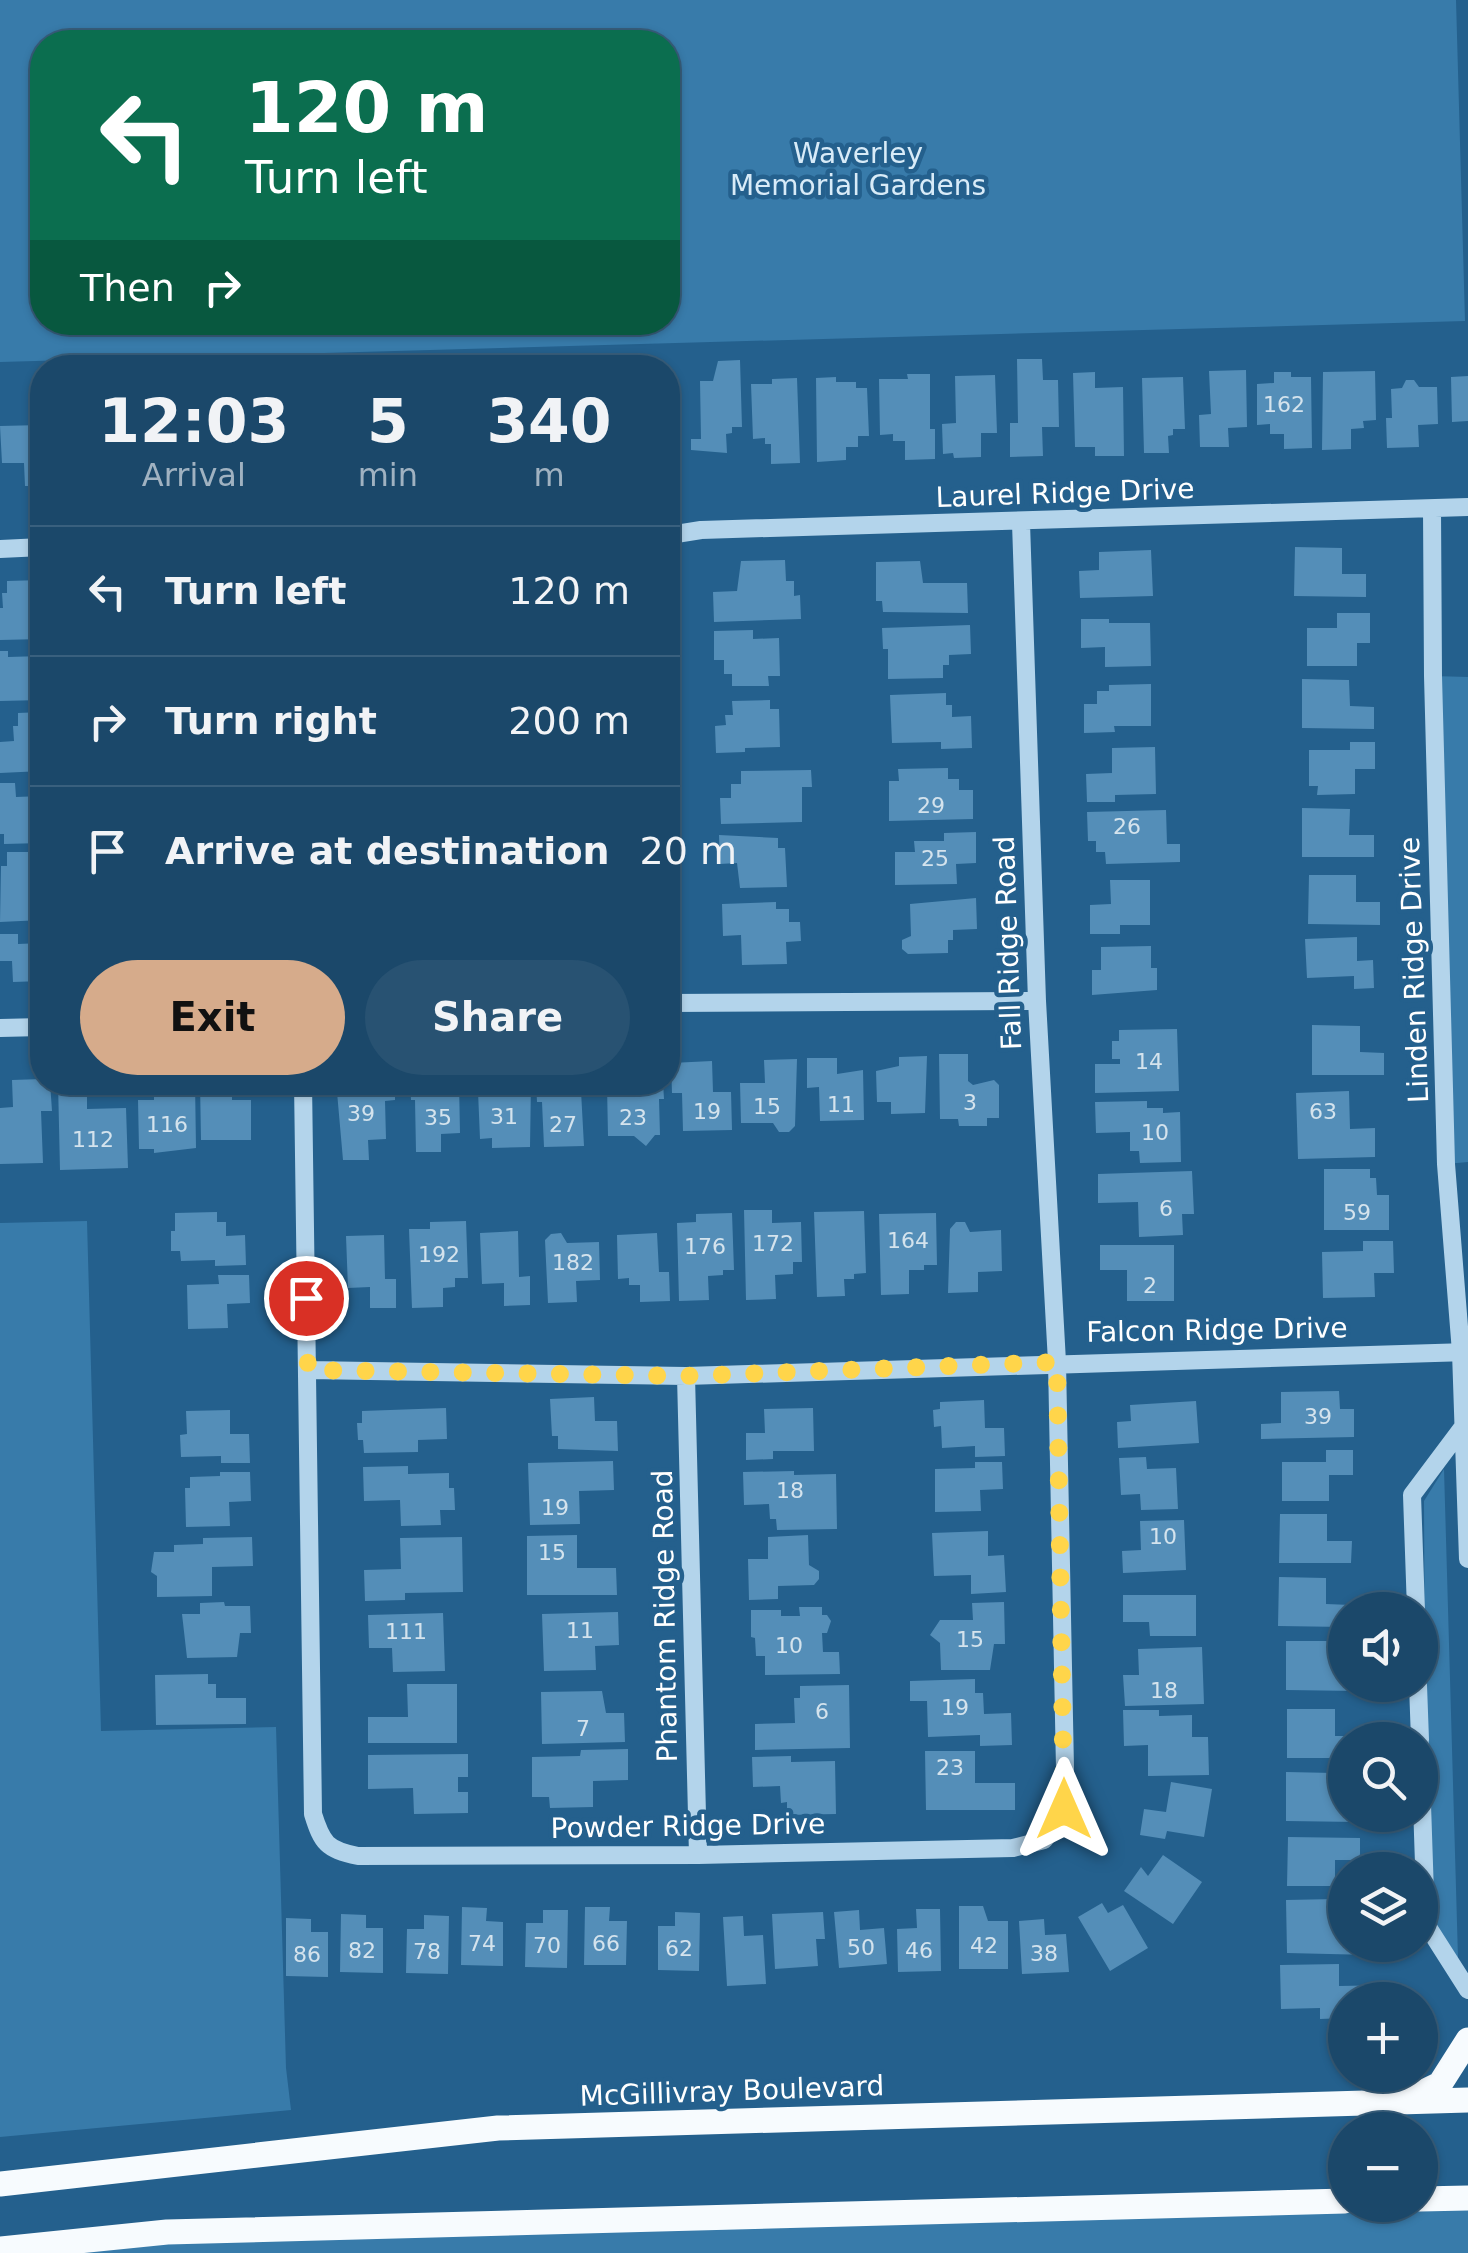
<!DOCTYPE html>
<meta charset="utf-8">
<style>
:root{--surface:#1b486a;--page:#285272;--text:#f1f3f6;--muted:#a0b2c1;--line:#39607e;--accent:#d6ab8b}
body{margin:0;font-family:"DejaVu Sans",sans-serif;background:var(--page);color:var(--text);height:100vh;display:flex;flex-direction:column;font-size:38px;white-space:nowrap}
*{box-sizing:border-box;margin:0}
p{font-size:32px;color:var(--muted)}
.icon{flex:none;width:55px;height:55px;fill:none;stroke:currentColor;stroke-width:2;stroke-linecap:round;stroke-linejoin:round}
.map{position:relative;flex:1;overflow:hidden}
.panel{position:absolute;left:30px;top:355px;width:650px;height:740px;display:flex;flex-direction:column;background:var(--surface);border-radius:40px;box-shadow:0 2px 8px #0004,0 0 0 2px var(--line)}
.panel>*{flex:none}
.banner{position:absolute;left:30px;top:30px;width:650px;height:305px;border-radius:40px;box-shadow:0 2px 8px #0004,0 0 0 2px var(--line);background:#0b6e4f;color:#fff;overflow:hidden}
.fabs{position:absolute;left:1328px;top:1592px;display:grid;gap:20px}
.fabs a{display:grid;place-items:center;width:110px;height:110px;border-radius:50%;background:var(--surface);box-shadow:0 2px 8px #0004,0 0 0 2px var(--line);font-size:50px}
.pin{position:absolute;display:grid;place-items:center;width:85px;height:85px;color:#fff;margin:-42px;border:5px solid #fff;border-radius:50%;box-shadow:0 2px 10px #0007}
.me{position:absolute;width:110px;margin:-55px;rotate:0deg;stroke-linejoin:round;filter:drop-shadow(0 0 8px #0008)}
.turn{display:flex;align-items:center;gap:35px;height:210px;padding:0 50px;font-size:45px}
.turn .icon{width:130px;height:130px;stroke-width:2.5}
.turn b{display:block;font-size:70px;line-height:85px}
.then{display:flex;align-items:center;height:95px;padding:0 50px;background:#0003;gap:20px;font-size:38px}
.eta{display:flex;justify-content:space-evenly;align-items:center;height:170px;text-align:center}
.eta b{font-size:60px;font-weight:700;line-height:70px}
.primary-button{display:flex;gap:20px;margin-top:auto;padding:20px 50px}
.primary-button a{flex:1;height:115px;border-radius:60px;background:var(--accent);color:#111;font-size:40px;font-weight:700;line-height:115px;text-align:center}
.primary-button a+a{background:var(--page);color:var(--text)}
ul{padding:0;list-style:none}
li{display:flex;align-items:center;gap:30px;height:130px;padding:0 50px;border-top:2px solid var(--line)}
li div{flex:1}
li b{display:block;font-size:38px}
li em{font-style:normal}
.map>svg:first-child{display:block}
</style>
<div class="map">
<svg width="1468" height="2253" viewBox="0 0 1468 2253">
<rect width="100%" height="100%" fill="#24608d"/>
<path fill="#387baa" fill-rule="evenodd" d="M0,0H1456L1465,321L0,362ZM42,42H668V322H42Z
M1433,676L1468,677V1162L1446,1164Z
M87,1221L101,1731L276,1727L286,2068L291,2110L0,2137V1223Z
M1444,1469L1458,1958L1438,1928L1426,1924L1424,1501Z
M1468,2198V2253H0L31,2245L1420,2205Z"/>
<path fill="#548eb8" d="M152,322H262V333L152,336Z
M1017,359H1042L1043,380H1058L1059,427H1042L1043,456L1010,457V423H1018Z
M740,360L742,427H732V433L726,434L727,453L691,450V439H701L700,381H713L718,361Z
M1246,370L1247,427L1228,428L1229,447H1200L1199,415L1211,414L1209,371Z
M1375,371L1376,420L1363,421L1364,428L1351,429V449L1322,450L1323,372Z
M1095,372V388L1123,387L1124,456H1095V447H1075L1073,373Z
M1274,372H1291V377H1311L1312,448L1284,449V434H1270V424L1257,425V384L1274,383Z
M907,374H930V429H935V459L905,460V441H893V434L880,435L879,379H908Z
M995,375L997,433H981V457L954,458L953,453L943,454L942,424L956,423L955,376Z
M1468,376V421L1452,422L1451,377Z
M836,377V382H856V388H867L869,436H858V447H846V460L817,462L816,378Z
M1183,377L1185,429H1173V435L1168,436L1169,453H1144L1142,378Z
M797,378L800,463L771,464V444H765V438L753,439L751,384H772V379Z
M1406,380H1414L1419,387H1437L1438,424L1418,425L1419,447L1387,448L1386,418H1392L1391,389L1402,388Z
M672,423L681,449L668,454V424Z
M42,425V486H25L24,463H2L0,426Z
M1295,547L1342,548V574H1366V597L1294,596Z
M1151,550L1153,596L1080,598L1079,571L1099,570V552Z
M785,560L786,581H794V596L800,595L801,619L714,622L713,592L737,591L741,561Z
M920,561L923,583H967L968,613L883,612L882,601H876V562Z
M42,580V639L0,640V608H3L2,593H7V581Z
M1337,613H1370V643H1357V666H1307V628H1337Z
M1081,619H1109V623H1150L1151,666L1105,667V647L1081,648Z
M970,625L971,654L949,655V665H943V678L888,679V649H883L882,628Z
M753,630V639L779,638L780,676H768L769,686H732V674H724V660H714V631Z
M0,651H8V657L42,656V700L0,701Z
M1302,679L1349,680L1350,706L1374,707V729L1302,728Z
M1151,684V726H1114L1115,732L1084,733V704H1097V691H1109V685Z
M946,693V705H952V717L971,716L972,748L941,749V742L892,743L890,695Z
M770,700V709H779L780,747L745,748V752L716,753L715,726L726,725L725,715H733L732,701Z
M42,712V771L0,773V742L14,741L13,726H18V713Z
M1350,742H1375V769H1355V794L1317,795L1318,786H1309V750H1350Z
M1155,747L1156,794L1115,795V802H1087L1086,774L1112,773V748Z
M948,768V779H959V790H973V819L889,821V781H899L898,769Z
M811,770L812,787H802V822L721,824L720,798H731V784H741V771Z
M0,783H15L16,797L42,796V843L4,844V834H0Z
M1302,808L1350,809L1349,835H1374V857H1302Z
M1166,810L1167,844H1180V862L1106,864L1105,852H1096V841H1088L1087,812Z
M976,832V863L956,864L957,884L895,885V852H915L914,841H944V833Z
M719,835L778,838V848H785L787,887L740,888L737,863L720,864Z
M7,852H42V920L0,922L1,866H7Z
M1309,875H1356V902H1380V925L1308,924Z
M1110,880H1150V925H1120V934H1090V905L1111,904Z
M976,898L977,929L953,930V940H948V953L908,954L902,949V940L911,936L910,904Z
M776,902V909H789V922H800L801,941L786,942L787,964L742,965L741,935L723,936L722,904Z
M0,934H18V944L42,943V981L13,982L12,961H0Z
M1357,937V961L1373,960L1374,988L1354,989V976L1307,978L1305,939Z
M1151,946V968H1157V990L1092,995V970H1101V947Z
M1312,1025L1360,1026V1052L1384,1053V1075H1312Z
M1177,1029L1179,1091L1095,1093V1064H1120V1059H1112V1041H1119V1030Z
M939,1054H968V1081L973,1085L994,1080L999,1085V1118H987V1126H959L958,1119H940Z
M927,1056L925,1113L891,1114V1102H877L876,1071L899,1066V1057Z
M807,1058H837V1074L863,1070L864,1120L820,1121L819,1087L807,1088Z
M797,1059L795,1126L789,1132H779L773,1123H741L740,1083H765L764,1060Z
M712,1061L713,1092H731L732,1130L683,1131L682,1093H672L671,1063Z
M42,1079V1082H50L52,1111H41L43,1163L0,1164V1108L13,1107L12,1080Z
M58,1082H87V1109L126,1108L128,1168L60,1170Z
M167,1082H195L196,1148L154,1153V1149H139L138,1100H154V1093H167Z
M200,1082H232V1100H251V1140H201Z
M366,1082H395V1100L385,1101L386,1139L368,1140L369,1160H343L337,1092L366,1091Z
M410,1082H459L460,1133L441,1134V1152H416L415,1100H411Z
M489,1082H531L530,1147L492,1148V1138L480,1139L478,1091H489Z
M536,1082H564V1092L581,1091L584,1146L544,1147L542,1102H537Z
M620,1082H663L664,1099H659L660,1135H655L646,1146L634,1136H608L607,1085H620Z
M1349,1091L1350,1129L1375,1128V1157L1298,1159L1296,1093Z
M1147,1101V1108H1163V1113L1180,1112L1181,1162L1140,1163L1139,1151H1130V1132L1096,1133L1095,1102Z
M1324,1169H1370V1178H1376L1377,1195H1389V1230H1324Z
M1192,1171L1194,1214H1182L1183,1235L1139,1237L1138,1202L1098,1203V1174Z
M744,1210H772V1223L801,1222L802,1262H793V1274L775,1275L776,1299L746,1300Z
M864,1211L866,1273L854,1274V1279H844L845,1296L817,1297L814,1212Z
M217,1212V1222H226V1236L245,1235L246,1265L215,1266V1260L181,1261L180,1251H171V1231H175V1213Z
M732,1213L734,1270H723V1275L708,1276L709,1300L679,1301L677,1223L696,1222V1214Z
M936,1213L937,1265H924V1270H909V1294L881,1295L879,1214Z
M466,1221L468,1278H455V1287L443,1288V1307L412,1308L409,1229H430V1222Z
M956,1222H965L970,1232L1001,1230L1002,1271L978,1272V1292L948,1293L950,1229Z
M518,1231L519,1277L530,1276V1305L504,1306V1283L482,1284L480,1233Z
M561,1233L567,1243L599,1242L600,1280L576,1281L577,1302L548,1303L545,1240L551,1234Z
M657,1233L659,1272H669L670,1301L640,1302V1285H629V1278L618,1279L617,1235Z
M384,1235L385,1279H396V1308H370V1287L348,1288L346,1236Z
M1363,1241H1393L1394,1273H1374L1375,1297L1323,1298L1322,1252L1363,1251Z
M1100,1245H1174V1301H1127V1270H1100Z
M218,1275H249L250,1303L227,1304L228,1328L188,1329L187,1285L219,1284Z
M1339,1391L1340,1409H1354V1437L1261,1439V1424L1281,1423V1392Z
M594,1397L595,1421H617L618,1451L558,1449V1436H552L550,1399Z
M984,1400L985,1428H1004L1005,1456L975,1457V1446L942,1448L941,1426L934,1427L933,1410L940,1409V1402Z
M1196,1401L1199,1443L1118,1448L1117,1422L1131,1421L1130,1405Z
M446,1408L447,1439L418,1440V1452L364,1453L363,1440H358L357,1423H362V1411Z
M813,1408L814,1451H773V1459L746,1460V1433H765L764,1409Z
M230,1410V1434H249L250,1463H221V1456L181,1457L180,1435L187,1434L186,1411Z
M1326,1450H1353V1475H1329V1501H1282V1462H1326Z
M1146,1457L1147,1469L1176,1468L1178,1509L1141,1510L1140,1494L1121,1495L1119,1458Z
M613,1461L614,1490L579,1491L580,1524L530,1525L528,1463Z
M975,1462H1002L1003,1489L980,1490L981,1511L935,1512V1469L975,1468Z
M408,1466V1474L449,1473V1488H454L455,1510H440L441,1525L401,1526L400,1500L364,1501L363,1467Z
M794,1471V1475L836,1474L837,1529L777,1530L776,1519H770L769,1504L744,1505L743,1472Z
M220,1472H250L251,1501L229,1502L230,1526L186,1527L185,1488H190V1477L220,1476Z
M1280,1514H1327V1541H1352L1351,1563H1279Z
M1184,1520L1186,1570L1123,1573L1122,1551L1141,1550L1140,1521Z
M988,1531V1556L1004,1555L1006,1592L971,1594V1575L934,1576L932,1533Z
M577,1535V1568H616L617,1595H527V1536Z
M808,1535L809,1565L819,1571V1579L814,1585L778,1586V1599L749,1600L748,1559H768V1537Z
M252,1537L253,1566L212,1567V1596L157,1597V1576L151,1572L154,1552H174V1545L203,1544V1538Z
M462,1537L463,1592L405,1593V1600L365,1601L364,1570L401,1569L400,1538Z
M1279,1577L1326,1578V1604L1351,1605V1610H1345V1627L1278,1626Z
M1123,1595H1196V1636H1150L1149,1622H1123Z
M224,1602L225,1606H250L251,1633H240L237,1657L187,1658L182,1614H200V1603Z
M1004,1602L1005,1644H994L990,1670H941L940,1643L930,1635L940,1620H973L972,1603Z
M799,1607H822V1615H827L831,1621L827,1633H822L823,1652H839L840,1674L765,1675V1656H756L755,1638L751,1637V1610H781V1616H800Z
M618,1612L619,1645L595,1646L596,1670L544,1671L542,1614Z
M443,1613L445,1671L393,1672L392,1648H369L368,1615Z
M1286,1641H1334V1668H1345V1685H1358V1691L1286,1690Z
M1202,1647L1204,1704L1125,1706L1123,1675H1139L1138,1649Z
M208,1674V1684H216V1698H246V1724L156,1725L155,1675Z
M975,1679V1693H983L984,1714L1011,1713L1012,1745L980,1746V1735L928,1737L927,1701H910V1681Z
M407,1684H457V1743H368V1717H408Z
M849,1685L850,1748L755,1750V1724L795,1723L794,1698H800V1686Z
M602,1691L606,1713H624L625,1742L542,1744L541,1692Z
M1287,1709H1335V1736H1359V1740H1345V1758H1287Z
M1123,1710H1159V1716L1192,1715V1737H1208L1209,1775L1148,1776V1745L1124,1746Z
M628,1749V1780L593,1781V1807L550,1808L549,1797H532V1757L580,1756L581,1750Z
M925,1751H975V1783H1015V1810H926Z
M468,1754V1777H458V1792H468V1813L414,1814L413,1788L368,1789V1755Z
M791,1756V1762L835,1761L836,1814L787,1815V1802L781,1803L780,1786L753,1787L752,1757Z
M1286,1772L1334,1773V1799H1345V1815H1358V1822L1286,1821Z
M1171,1782L1212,1789L1204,1837L1167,1831L1165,1839L1140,1835L1144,1809L1166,1812Z
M1288,1837L1360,1838V1860H1335V1886H1287Z
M1163,1855L1202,1882L1173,1924L1124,1891L1141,1867L1148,1876Z
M1335,1899L1336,1911H1341V1925H1345V1945H1371V1955L1287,1953L1286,1900Z
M1102,1903L1108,1913L1123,1905L1148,1948L1110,1971L1078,1917Z
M959,1906H983L988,1921H1008V1969H959Z
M462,1907L487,1908L486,1921L503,1922V1966L461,1965Z
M585,1907H610L609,1921H627L626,1965H584Z
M916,1909H940L941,1971L898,1972L897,1929L917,1928Z
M543,1910H568L567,1968L525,1967L526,1923H543Z
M859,1910L860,1930L884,1928L887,1964L839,1968L834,1912Z
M675,1912L700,1913L699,1971L658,1970V1926H675Z
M823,1912L825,1939H816L818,1966L775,1969L772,1914Z
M341,1914L366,1915V1928H383V1973L340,1972Z
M424,1915L449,1916L448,1974L406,1973L407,1929H424Z
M743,1916L744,1936L763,1935L766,1984L727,1986L723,1917Z
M286,1918L311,1919V1932H328V1977L286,1976Z
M1044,1919L1045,1935L1066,1934L1069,1972L1022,1974L1019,1921Z
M1339,1964V1986L1390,1985V2000H1345V2018L1320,2019V2008L1281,2009L1280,1965Z"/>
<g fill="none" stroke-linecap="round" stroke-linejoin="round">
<path stroke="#b3d4eb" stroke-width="18" d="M1432,510L1433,676L1446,1164L1461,1352L1468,1559
M668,544L676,534L701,530L1468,507
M0,549L42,547
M668,1003L1037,1001
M0,1028L42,1027
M303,1082L313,1814C322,1843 327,1850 358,1856L698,1855L1013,1848L1044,1840L1064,1815L1065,1769L1057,1362L1037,1001L1021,523
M308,1370L686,1376L1468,1352
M686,1376L698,1855
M1416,1610L1412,1495L1463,1427
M1418,1685L1420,1740
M1420,1744L1426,1924L1468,1990"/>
<path stroke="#f7fbfe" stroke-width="25" d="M1413,2097L1440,2084L1468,2040
M0,2184L498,2128L1468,2100
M1420,2199L1468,2198
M0,2249L167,2232L1345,2201"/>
</g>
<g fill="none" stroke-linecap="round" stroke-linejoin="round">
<path stroke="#ffd54a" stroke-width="18" stroke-dasharray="0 32.4" d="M306,1298L308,1370L686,1376L1057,1362L1064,1809"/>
</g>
<g text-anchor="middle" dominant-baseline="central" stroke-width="9" stroke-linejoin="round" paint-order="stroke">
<g font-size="22" fill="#d4e3ed">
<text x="1284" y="404">162</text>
<text x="931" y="805">29</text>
<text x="1127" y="826">26</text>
<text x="935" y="858">25</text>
<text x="1149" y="1061">14</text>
<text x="970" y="1102">3</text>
<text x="841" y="1104">11</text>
<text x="767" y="1106">15</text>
<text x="707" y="1111">19</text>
<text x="1323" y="1111">63</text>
<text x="361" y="1113">39</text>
<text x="504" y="1116">31</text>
<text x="438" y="1117">35</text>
<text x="633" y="1117">23</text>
<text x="167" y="1124">116</text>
<text x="563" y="1124">27</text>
<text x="1155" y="1132">10</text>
<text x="93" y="1139">112</text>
<text x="1166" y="1208">6</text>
<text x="1357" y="1212">59</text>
<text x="908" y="1240">164</text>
<text x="773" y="1243">172</text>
<text x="705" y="1246">176</text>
<text x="439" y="1254">192</text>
<text x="573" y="1262">182</text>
<text x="1150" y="1285">2</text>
<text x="1318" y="1416">39</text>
<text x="790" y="1490">18</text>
<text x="555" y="1507">19</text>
<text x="1163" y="1536">10</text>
<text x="552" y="1552">15</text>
<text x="580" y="1630">11</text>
<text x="406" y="1631">111</text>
<text x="970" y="1639">15</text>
<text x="789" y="1645">10</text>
<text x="1164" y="1690">18</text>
<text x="955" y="1707">19</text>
<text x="822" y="1711">6</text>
<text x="583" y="1728">7</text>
<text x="950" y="1767">23</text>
<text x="482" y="1943">74</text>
<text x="606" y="1943">66</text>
<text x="547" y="1945">70</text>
<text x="984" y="1945">42</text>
<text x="861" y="1947">50</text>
<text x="679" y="1948">62</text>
<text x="362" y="1950">82</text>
<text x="919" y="1950">46</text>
<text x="427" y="1951">78</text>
<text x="1044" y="1953">38</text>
<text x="307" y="1954">86</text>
</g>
<g font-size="28" fill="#d8ebf8" stroke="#24608d">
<text x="858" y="153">Waverley<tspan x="858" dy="32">Memorial Gardens</tspan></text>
</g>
<g font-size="28" fill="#fff" stroke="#24608d">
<text transform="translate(1065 493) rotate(-2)">Laurel Ridge Drive</text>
<text transform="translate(1008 943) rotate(-92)">Fall Ridge Road</text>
<text transform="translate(1414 970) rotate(-92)">Linden Ridge Drive</text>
<text transform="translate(1217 1330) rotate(-1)">Falcon Ridge Drive</text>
<text transform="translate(665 1616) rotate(-91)">Phantom Ridge Road</text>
<text transform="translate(688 1826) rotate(-1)">Powder Ridge Drive</text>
<text transform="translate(732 2091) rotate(-2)">McGillivray Boulevard</text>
</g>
</g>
</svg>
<div class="fabs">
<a><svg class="icon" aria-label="sound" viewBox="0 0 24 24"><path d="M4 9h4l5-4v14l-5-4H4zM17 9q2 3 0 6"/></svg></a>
<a><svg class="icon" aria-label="search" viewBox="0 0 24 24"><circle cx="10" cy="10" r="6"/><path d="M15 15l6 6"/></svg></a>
<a><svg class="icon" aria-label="layers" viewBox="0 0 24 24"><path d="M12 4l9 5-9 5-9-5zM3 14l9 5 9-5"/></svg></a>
<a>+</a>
<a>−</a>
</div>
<div class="pin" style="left:306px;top:1298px;background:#d93025"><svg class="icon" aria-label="arrive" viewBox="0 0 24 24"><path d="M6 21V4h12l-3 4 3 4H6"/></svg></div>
<svg class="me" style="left:1064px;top:1809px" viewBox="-20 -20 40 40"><path d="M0-17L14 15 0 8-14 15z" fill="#ffd54a" stroke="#fff" stroke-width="4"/></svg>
<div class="banner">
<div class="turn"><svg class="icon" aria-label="left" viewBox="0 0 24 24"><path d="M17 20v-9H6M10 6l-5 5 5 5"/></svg><div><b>120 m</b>Turn left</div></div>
<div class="then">Then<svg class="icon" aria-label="right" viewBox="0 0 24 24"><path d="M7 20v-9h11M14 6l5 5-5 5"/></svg></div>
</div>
<section class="panel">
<div class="eta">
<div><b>12:03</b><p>Arrival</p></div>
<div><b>5</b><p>min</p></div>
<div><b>340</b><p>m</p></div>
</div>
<ul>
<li><svg class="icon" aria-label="left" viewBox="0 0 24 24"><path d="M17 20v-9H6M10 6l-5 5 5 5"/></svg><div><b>Turn left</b></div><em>120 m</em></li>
<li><svg class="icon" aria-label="right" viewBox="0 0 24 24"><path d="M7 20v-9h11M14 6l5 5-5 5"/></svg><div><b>Turn right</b></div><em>200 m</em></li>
<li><svg class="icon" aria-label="arrive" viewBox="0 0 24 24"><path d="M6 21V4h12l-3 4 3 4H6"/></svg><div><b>Arrive at destination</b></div><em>20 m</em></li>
</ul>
<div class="primary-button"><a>Exit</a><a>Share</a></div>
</section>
</div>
